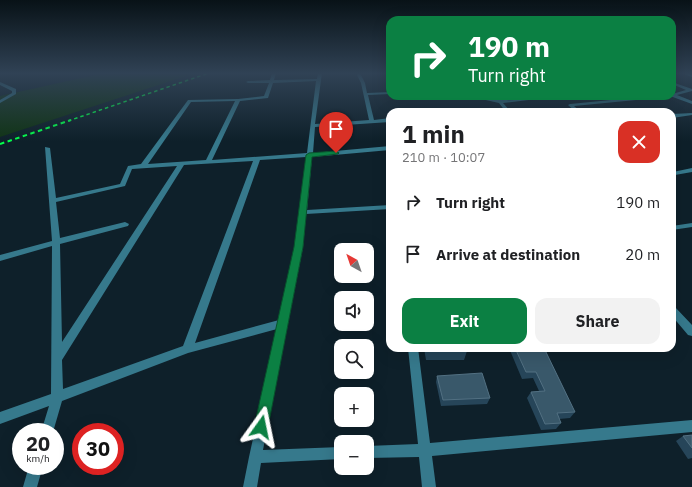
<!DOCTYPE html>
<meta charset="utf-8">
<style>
:root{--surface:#fff;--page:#f2f2f2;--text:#202124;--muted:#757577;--accent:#0b8043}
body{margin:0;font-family:"IBM Plex Sans",sans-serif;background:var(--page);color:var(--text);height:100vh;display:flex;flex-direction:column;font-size:15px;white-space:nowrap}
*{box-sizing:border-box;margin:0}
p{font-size:13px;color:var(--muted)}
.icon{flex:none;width:22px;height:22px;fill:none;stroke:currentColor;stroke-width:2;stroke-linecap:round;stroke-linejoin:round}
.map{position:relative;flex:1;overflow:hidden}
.panel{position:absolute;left:386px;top:108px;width:290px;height:244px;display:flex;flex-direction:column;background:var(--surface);border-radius:12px;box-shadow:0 4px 16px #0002}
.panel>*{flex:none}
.top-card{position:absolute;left:386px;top:16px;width:290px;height:84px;border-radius:12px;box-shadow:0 4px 16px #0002;background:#0b8043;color:#fff;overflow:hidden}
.needle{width:26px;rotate:320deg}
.buttons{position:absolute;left:334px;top:243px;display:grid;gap:8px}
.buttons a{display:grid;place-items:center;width:40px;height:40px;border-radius:8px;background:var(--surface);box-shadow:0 4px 16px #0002;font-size:20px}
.speed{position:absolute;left:12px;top:423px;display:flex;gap:8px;font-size:20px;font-weight:700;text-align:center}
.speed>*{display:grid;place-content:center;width:52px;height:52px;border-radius:50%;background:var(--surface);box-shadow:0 4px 16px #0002;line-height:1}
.speed small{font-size:10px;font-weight:400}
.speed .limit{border:6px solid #d22;background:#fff;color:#111}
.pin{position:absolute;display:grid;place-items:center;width:34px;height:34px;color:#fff;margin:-41px -17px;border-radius:50% 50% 50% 0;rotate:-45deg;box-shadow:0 0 4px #0007}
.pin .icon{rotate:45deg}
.me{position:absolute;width:44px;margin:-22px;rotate:12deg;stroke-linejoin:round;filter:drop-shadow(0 0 3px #0008)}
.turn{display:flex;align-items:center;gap:14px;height:84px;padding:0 16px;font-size:18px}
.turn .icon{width:52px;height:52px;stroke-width:2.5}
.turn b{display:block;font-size:28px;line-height:34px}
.round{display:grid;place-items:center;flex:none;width:42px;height:42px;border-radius:12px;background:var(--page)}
.summary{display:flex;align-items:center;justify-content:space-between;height:68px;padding:0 16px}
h1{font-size:24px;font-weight:800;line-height:30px}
.button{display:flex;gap:8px;margin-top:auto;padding:8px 16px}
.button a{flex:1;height:46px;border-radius:12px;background:var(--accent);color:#fff;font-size:16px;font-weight:800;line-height:46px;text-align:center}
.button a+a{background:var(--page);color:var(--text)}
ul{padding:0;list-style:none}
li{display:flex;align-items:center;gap:12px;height:52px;padding:0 16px}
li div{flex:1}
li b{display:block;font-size:15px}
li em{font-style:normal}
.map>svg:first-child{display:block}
</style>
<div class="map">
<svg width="692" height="487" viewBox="0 0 692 487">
<rect width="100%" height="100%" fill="#0e202a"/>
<path fill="#113416" d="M104,73H195L0,137V96Z"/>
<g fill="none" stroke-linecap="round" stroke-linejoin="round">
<path fill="#36798c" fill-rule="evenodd" d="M272,73H276L274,80L317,79L318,73H322L315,124L369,120L361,83L356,73H360L365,83L367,93L390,92V94L368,95L374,120L390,118V122L315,127L313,153L390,146V150L312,157L307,210L390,205V209L306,214L303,247L263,450L341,447V459L261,463L257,487H243L249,457L277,329L188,353L62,401L53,432H41L49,406L0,424V412L51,394L52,246L0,261V255L52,241L45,147L50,148L56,198L120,184L128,166L141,164L188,100L238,99L264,96L269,83H248L246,82L248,81L270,80ZM316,81L307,153L212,160L240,101L268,98L273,83ZM235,101L206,160L148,164L191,102ZM306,157L295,247L279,320L195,343L260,160ZM253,161L183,346L63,389L62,360L184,165ZM177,166L62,342L60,244L128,226L129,224L125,222L60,238L56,202L125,186L132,169Z
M681,73H686L692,75V77Z
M0,82L16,89V94L0,103V100L12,93V91L0,85Z
M672,82L692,89V91L677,95L692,101V104L670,96H672V94L686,90L672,84Z
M468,96H477L493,99L489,96C495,96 498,100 504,100C521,101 538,96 555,96L553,97L503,103L511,112H506L499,103Z
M652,96H669L667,97L574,106L581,112H576L568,105L570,104Z
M692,113V115L672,118V114Z
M692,168V172L675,175L672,173L673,172Z
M692,223V227L672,230V226Z
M672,306L675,307L692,325V336L688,335L672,316Z
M408,348H418L430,443L692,420V432L432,456L436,487H422L419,457L367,458V446L418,444Z
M29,466H43L37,487H23Z"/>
<path stroke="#03ff4b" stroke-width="1.5" stroke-dasharray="3.5 3" stroke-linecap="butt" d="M68,121L209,73"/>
<path stroke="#03ff4b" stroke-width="2" stroke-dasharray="4.5 3.5" stroke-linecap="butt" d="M0,144L71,120"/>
</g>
<path fill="#264559" d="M424,348H467V351L464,360H426Z
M509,348H544L575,412L570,418L559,419L561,423L556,429L541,430L527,398L531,392L539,391L533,378L522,379Z
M437,376L490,398L487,404L441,406L436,382Z
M692,435V458L688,459L676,441L683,436Z"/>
<path fill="#39586a" stroke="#527082" d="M428,348H467V351H429Z
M515,348H544L575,412L557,413L561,423L545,424L531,392L545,391L536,372H526Z
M482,373L490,398L443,400L437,376Z
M692,435V448L683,436Z"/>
<linearGradient id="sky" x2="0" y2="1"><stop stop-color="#081217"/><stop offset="0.52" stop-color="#304255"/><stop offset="1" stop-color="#304255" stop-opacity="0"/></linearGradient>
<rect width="692" height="141" fill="url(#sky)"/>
<path fill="#0b8043" stroke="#07532c" d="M336,151L339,153L338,154L312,157L303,247L268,427L266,432L261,434L256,432L254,427L294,247L306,155L309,153Z"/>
</svg>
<div class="buttons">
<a><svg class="needle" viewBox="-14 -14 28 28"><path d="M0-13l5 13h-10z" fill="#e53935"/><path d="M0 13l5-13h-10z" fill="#757577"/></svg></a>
<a><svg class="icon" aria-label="sound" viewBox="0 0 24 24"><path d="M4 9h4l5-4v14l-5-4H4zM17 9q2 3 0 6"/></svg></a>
<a><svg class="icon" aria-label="search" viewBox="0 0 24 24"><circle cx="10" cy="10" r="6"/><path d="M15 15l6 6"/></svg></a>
<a>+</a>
<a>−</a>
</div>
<div class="speed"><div>20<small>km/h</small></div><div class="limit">30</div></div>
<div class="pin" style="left:336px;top:153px;background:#d93025"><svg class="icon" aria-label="arrive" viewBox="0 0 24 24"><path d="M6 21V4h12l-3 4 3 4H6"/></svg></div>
<svg class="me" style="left:261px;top:427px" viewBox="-20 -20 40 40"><path d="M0-17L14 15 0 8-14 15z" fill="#0b8043" stroke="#fff" stroke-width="4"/></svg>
<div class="top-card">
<div class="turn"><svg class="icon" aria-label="right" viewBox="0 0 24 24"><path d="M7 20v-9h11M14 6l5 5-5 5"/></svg><div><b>190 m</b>Turn right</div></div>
</div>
<section class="panel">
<div class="summary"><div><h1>1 min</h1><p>210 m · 10:07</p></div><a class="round" style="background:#d93025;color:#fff"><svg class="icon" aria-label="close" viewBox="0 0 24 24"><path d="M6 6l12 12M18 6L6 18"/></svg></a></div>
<ul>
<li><svg class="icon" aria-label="right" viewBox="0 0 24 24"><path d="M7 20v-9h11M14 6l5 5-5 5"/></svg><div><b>Turn right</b></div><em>190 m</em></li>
<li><svg class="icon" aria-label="arrive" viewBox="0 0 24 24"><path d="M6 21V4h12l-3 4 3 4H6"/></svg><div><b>Arrive at destination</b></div><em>20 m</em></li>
</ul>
<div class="button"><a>Exit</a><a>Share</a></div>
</section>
</div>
